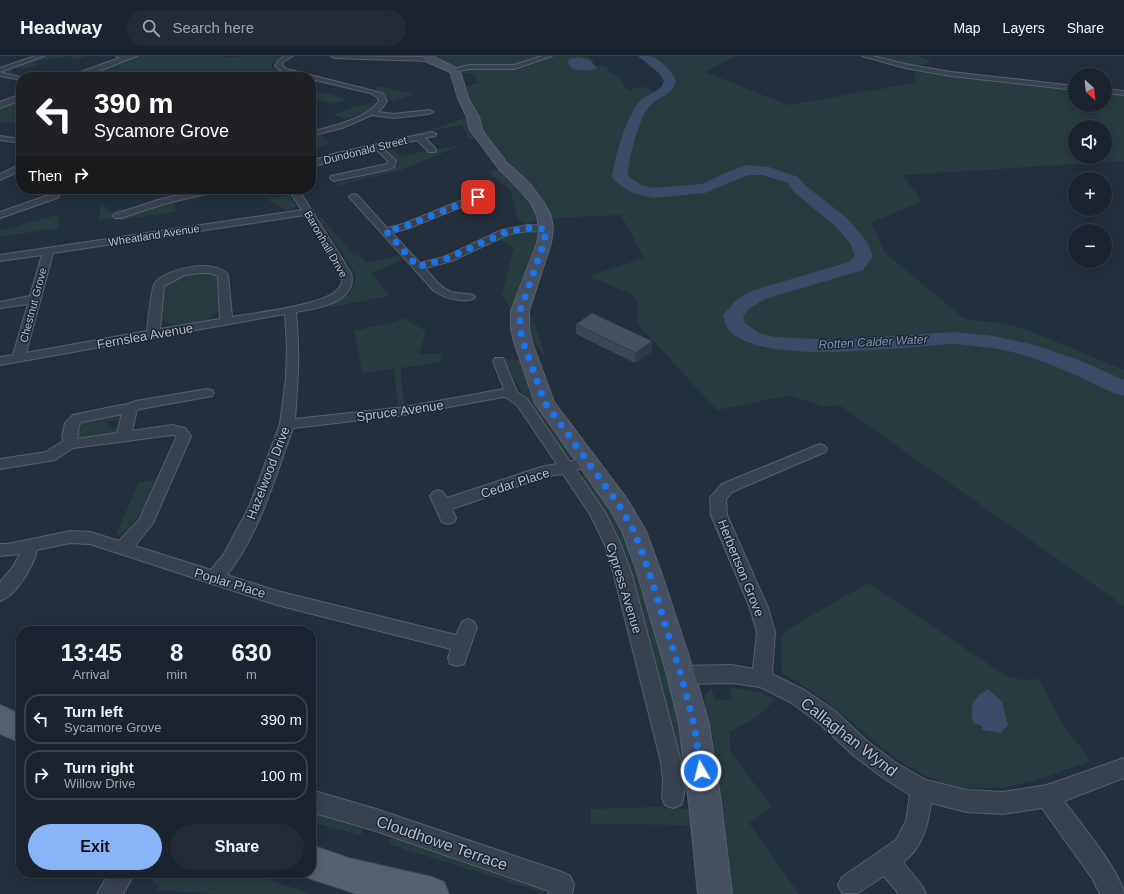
<!DOCTYPE html>
<meta charset="utf-8">
<style>
:root{--surface:#1b232e;--page:#242b36;--text:#f1f3f6;--muted:#a0a4aa;--line:#39404a;--accent:#8ab4f8}
body{margin:0;font-family:Helvetica,sans-serif;background:var(--page);color:var(--text);height:100vh;display:flex;flex-direction:column;font-size:15px;white-space:nowrap}
*{box-sizing:border-box;margin:0}
p{font-size:13px;color:var(--muted)}
.icon{flex:none;width:22px;height:22px;fill:none;stroke:currentColor;stroke-width:2;stroke-linecap:round;stroke-linejoin:round}
.map{position:relative;flex:1;overflow:hidden}
.side{position:absolute;left:16px;top:570px;width:300px;height:252px;display:flex;flex-direction:column;background:var(--surface);border-radius:16px;box-shadow:0 2px 10px #0003,0 0 0 1px var(--line)}
.side>*{flex:none}
.hud{position:absolute;left:16px;top:16px;width:300px;height:122px;border-radius:16px;box-shadow:0 2px 10px #0003,0 0 0 1px var(--line);background:#202124;color:#fff;overflow:hidden}
.needle{width:26px;rotate:153deg}
.fabs{position:absolute;left:1068px;top:12px;display:grid;gap:8px}
.fabs a{display:grid;place-items:center;width:44px;height:44px;border-radius:50%;background:var(--surface);box-shadow:0 2px 10px #0003,0 0 0 1px var(--line);font-size:20px}
.pin{position:absolute;display:grid;place-items:center;width:34px;height:34px;color:#fff;margin:-17px;border-radius:8px;box-shadow:0 2px 6px #0006}
.me{position:absolute;width:44px;margin:-22px;rotate:352deg;stroke-linejoin:round;filter:drop-shadow(0 0 3px #0008)}
.turn{display:flex;align-items:center;gap:14px;height:84px;padding:0 12px;font-size:18px}
.turn .icon{width:52px;height:52px;stroke-width:2.5}
.turn b{display:block;font-size:28px;line-height:34px}
.then{display:flex;align-items:center;height:38px;padding:0 12px;background:#0003;gap:8px;font-size:15px}
.eta{display:flex;justify-content:space-evenly;align-items:center;height:68px;text-align:center}
.eta b{font-size:24px;font-weight:800;line-height:28px}
.button{display:flex;gap:8px;margin-top:auto;padding:8px 12px}
.button a{flex:1;height:46px;border-radius:24px;background:var(--accent);color:#111;font-size:16px;font-weight:800;line-height:46px;text-align:center}
.button a+a{background:var(--page);color:var(--text)}
ul{padding:0;list-style:none}
li{display:flex;align-items:center;gap:12px;height:50px;margin:0 8px 6px;padding:0 4px;border:2px solid var(--line);border-radius:16px}
li div{flex:1}
li b{display:block;font-size:15px}
li em{font-style:normal}
header{display:flex;align-items:center;gap:24px;box-sizing:border-box;height:56px;padding:0 20px;background:var(--surface);border-bottom:1px solid var(--line)}
header strong{font-size:19px}
nav{display:flex;gap:22px;margin-inline-start:auto;font-size:14px}
.search{width:280px;height:36px;background:var(--page);display:flex;align-items:center;gap:10px;box-sizing:border-box;padding:0 14px;border-radius:22px;color:var(--muted);font-size:15px}
.map>svg:first-child{display:block}
</style>
<header>
<strong>Headway</strong>
<div class="search"><svg class="icon" aria-label="search" viewBox="0 0 24 24"><circle cx="10" cy="10" r="6"/><path d="M15 15l6 6"/></svg>Search here</div>
<nav><a>Map</a><a>Layers</a><a>Share</a></nav>
</header>
<div class="map">
<svg width="1124" height="838" viewBox="0 0 1124 838">
<rect width="100%" height="100%" fill="#242f3e"/>
<path fill="#263c3f" fill-rule="evenodd" d="M46,0H87L74,4H72V0L36,5L35,11L12,13V16H15L14,18L4,15Z
M138,0H221L231,2L241,0H285L272,8V11L283,16L269,21H82Z
M433,0H586L594,4H590L587,3L576,14L589,15L596,12L595,10L604,9L609,13V16C615,18 624,25 625,32L631,35C640,25 651,35 659,38L674,28L639,0H630H736L705,16L787,49L916,27L915,16L1075,35V49H1105V37L1124,39V105L903,119L922,146L871,166L885,197L965,263L1002,267L1027,274L1124,314V550L839,349L825,351L789,339L717,354L638,268L637,246L631,238L589,220L644,202L621,159L553,162L539,137L508,110L481,72L469,47L464,31L479,27L473,18L462,17ZM1075,71H1105V101H1075Z
M875,0H918L932,5L916,11Z
M381,30L414,38L391,45L387,40L376,35V32Z
M311,34L348,43L334,48L311,42Z
M377,46L370,54L347,63L333,59L351,52Z
M12,47H21V67L0,66V51Z
M468,61L471,77L474,81L469,83L462,69L435,74L313,105L311,103L427,75Z
M321,79L329,88L311,93V81Z
M454,90L457,91L398,115L382,119L365,122L339,130L336,127L358,122L357,120C371,117 387,116 399,107L388,94L390,91L400,100Z
M498,113C515,134 526,135 536,164L527,168L518,164L510,134L489,116Z
M230,133H241L174,147L176,156L112,165L173,145Z
M289,139L296,150L287,156L267,143Z
M103,150L111,156L121,152L122,153L118,161L99,165L100,151Z
M312,151L355,200L359,199L366,207L398,200L402,204L371,217L390,240L331,251L330,249C346,242 354,237 356,219Z
M57,159H59L58,172L0,181V173L2,174Z
M522,176H531L537,179L531,200L511,253L502,240L514,192L497,183L507,178Z
M203,216L213,217L219,224L220,254L204,265L179,269L160,265L163,232C170,219 189,218 203,216Z
M529,260L533,262L545,299H543L529,275Z
M403,262L426,275L419,298H442L440,306L401,312L402,333L405,349L398,350L394,312L363,317L354,275L398,265Z
M503,303L522,304L574,401L570,403L567,401L522,337Z
M119,358L122,359V363L109,365L107,372L120,371L118,375L111,379L83,383L77,380V372L85,365Z
M583,419H588L620,461L682,652L688,739L666,653L581,422Z
M155,424C147,440 136,477 116,479L139,426Z
M868,527L1006,620L1022,624L1038,623L1064,670L1091,705C1059,716 1028,729 995,732C919,739 877,684 823,643C810,634 796,626 782,617L781,584L785,575Z
M729,631L759,636L774,643C765,659 745,667 729,676L731,697L772,751L749,767L799,838H726L713,681L704,644L706,638L711,632L715,644L732,643Z
M657,751L690,753L692,769L591,768V753Z
M311,757L363,773L361,779L311,766Z
M391,780L539,827L544,832V837L388,788Z
M148,817H250L311,838H220L157,834L159,829L151,825Z"/>
<path fill="#394c67" d="M579,1L590,4L597,12L588,15L572,13L568,8L569,3Z
M988,633L1002,646L1008,669L1001,677L982,674V670L973,667C970,649 972,643 988,633Z"/>
<g fill="none" stroke-linecap="round" stroke-linejoin="round">
<path fill="#394c67" fill-rule="evenodd" d="M638,0C641,0 647,0 651,0C660,3 673,16 676,25C672,40 659,40 650,50C639,60 628,105 628,120L643,130L653,132L702,128L730,115L747,109L769,111L798,121L806,130L848,163L867,186L873,200L863,214L765,243L750,252L743,260L745,267L759,277L775,281L836,284L954,276L993,280L1035,289L1081,305L1124,324V340L1116,338C1077,320 1035,298 991,292C979,291 965,288 952,288C904,290 760,312 728,273C725,269 724,264 723,259L736,244L751,235L849,206L855,200L850,187L836,171L794,136L788,127L762,119H748L705,137L653,142L632,137L615,125L612,122C614,103 627,57 641,44C649,37 661,36 664,25L659,17Z"/>
<g stroke="#565f6c" stroke-width="2">
<path id="minor" d="M35,0H44L0,16V12Z
M116,0H133L134,1C130,4 120,3 116,0Z
M285,0H293L283,6L282,9L286,13L374,35L383,38L387,45L382,52L378,56L394,58L429,54L433,56L429,58L394,62L372,59L342,72L311,80V76C330,71 369,62 379,45L377,41L370,37L311,23V21C299,21 283,18 275,10L279,4Z
M331,0L428,1L431,3L428,5L334,2Z
M542,0H552L514,13H469L453,16L450,14L469,9H514Z
M862,0H873L905,8L951,16L1075,30V34L951,20L905,12Z
M0,16L20,21L17,23L0,20Z
M1105,33L1124,35V39L1105,37Z
M432,76L436,78L435,80L425,82L435,92L436,94L435,96H429L417,84L383,92L396,105L394,111L386,114L334,125L330,122L331,120L387,108L388,105L376,93L311,111V105L337,97Z
M0,80L21,83V87L0,84Z
M21,108V114L0,124V118Z
M40,133C48,133 56,131 59,140L57,142L0,162V156L49,139Z
M202,133H218L216,135L164,148L121,162H115L113,160L115,158L158,144Z
M288,133H298L351,217C358,247 317,252 296,256C300,294 298,325 295,363L405,351L504,333L493,305L495,302H503L517,336L527,343L570,406L588,400L593,401L595,405L593,409L576,414L605,456L621,489L632,519L681,706C684,721 687,734 681,749L673,752L665,749L662,741L663,726L661,706L614,519L605,489L590,458L563,418L547,420L452,453L456,462L454,466L448,468L442,466L430,440L433,436L438,434L443,436L447,442L541,411L557,408L517,349L507,342L503,341L405,359L293,372C275,421 260,477 227,519L277,535L456,579L462,566L468,563L474,566L477,571L464,608L457,610L450,608L448,602L451,593L277,549L90,488L70,487L37,494C33,511 16,540 0,545V526L13,511L20,498L0,500V488H8L70,475L90,476L119,485L139,464L177,380L172,379L73,392L55,404L0,413V403L46,396L63,385L62,381L65,367L73,359L121,349H125L136,345L207,333L212,334L214,337L212,340L140,353L135,356L136,358L132,375L172,369L185,372L191,380L153,467L135,490L211,514L224,498L249,451L280,368L286,322L287,290L285,258L0,309V301L13,299L28,248L0,252V246L30,240L42,199L0,205V199L302,154ZM305,159L341,217C342,222 343,227 339,232C328,249 254,257 232,261L228,219C216,202 167,212 155,227C151,232 148,267 147,275L26,297L53,197ZM200,217H209L218,220L220,263L160,273L164,230L185,219ZM122,358L117,377L77,383L79,369L82,366Z
M354,138L357,139L387,172L403,168L475,139H481L483,141L481,143L409,172L392,177L420,207L444,201L502,174L528,169L546,170L551,173L546,176L528,175L509,178L452,205L425,212C433,221 440,232 451,236C458,238 466,237 473,239L475,241L473,243C460,247 445,242 434,235L351,143L349,141L351,139Z
M820,388L825,390L827,393L825,396L732,436L726,443L727,459L768,552L775,576L772,618L806,635L835,655L867,685L896,707L926,724L967,734L1003,736L1047,729L1124,702V722L1064,745C1078,764 1121,816 1124,838H1100L1092,822L1042,752L1003,758L967,756L931,747C928,769 922,793 903,806L922,830L926,838H899L884,820L858,837H842L838,829L842,821L896,784L906,765L910,739L882,721L853,699L821,669L792,647L760,631L732,627L681,628L674,625L671,619L674,613L681,610L732,609L753,613L757,576L750,552L711,459L710,442L722,428Z
M311,734L376,753L562,816L570,820L574,828L572,838H548L549,835L376,775L311,756Z
M109,817H135L123,838H97Z"/>
</g>
<g stroke="#565f6c" stroke-width="2">
<path id="tertiary" d="M125,0H137L83,21H71L72,19Z
M21,38V44L0,52V46Z"/>
</g>
<g stroke="#565f6c" stroke-width="2">
<path id="secondary" d="M422,0H432L456,12L461,18L468,42L479,61L482,74L507,107L530,128L543,145L551,160L553,173L551,187L529,255V272L532,286L554,346L627,443L646,475L661,516L695,619L709,668L721,747L732,838H698L689,747L679,668L667,619L637,516L622,475L611,455L535,347L514,286L511,272V255L537,187L539,173L537,160L530,146L520,134L499,113L470,74L467,61L458,42L451,18L450,16L425,5Z"/>
</g>
<g stroke="#414a57" stroke-width="2">
<path id="primary" d="M0,649L21,658V687L0,678Z
M311,789L349,802L432,821L444,826L449,838H357L311,823L299,817H311Z"/>
</g>
<use href="#minor" fill="#38414e" fill-rule="evenodd"/>
<use href="#tertiary" fill="#38414e" fill-rule="evenodd"/>
<use href="#secondary" fill="#465061" fill-rule="evenodd"/>
<use href="#primary" fill="#56606e" fill-rule="evenodd"/>
</g>
<path fill="#3b4654" d="M576,268L652,285L651,296L635,307L576,278Z"/>
<path fill="#303945" d="M652,285L651,296L635,307L636,297Z"/>
<path fill="#455162" stroke="#303945" d="M592,257L652,285L636,297L576,268Z"/>
<g fill="none" stroke-linecap="round" stroke-linejoin="round">
<path stroke="#1a73e8" stroke-width="7" stroke-dasharray="0 12.6" d="M478,141L406,170L386,175L418,211L448,202L506,176L528,172L546,173L544,187L520,255V272L523,286L545,347L619,449L634,475L649,516L681,619L694,668L701,715"/>
</g>
<g text-anchor="middle" dominant-baseline="central" stroke-width="3" stroke-linejoin="round" paint-order="stroke">
<g font-size="11" fill="#b4bcc9" stroke="#1d2633">
<text transform="translate(365 94) rotate(-14)">Dundonald Street</text>
<text transform="translate(154 179) rotate(-9)">Wheatland Avenue</text>
<text transform="translate(326 188) rotate(60)">Baronhall Drive</text>
<text transform="translate(33 249) rotate(-75)">Chestnut Grove</text>
</g>
<g font-size="12" font-style="italic" fill="#7c92b1" stroke="#1d2633">
<text transform="translate(873 286) rotate(-3)">Rotten Calder Water</text>
</g>
<g font-size="13" fill="#b4bcc9" stroke="#1d2633">
<text transform="translate(145 280) rotate(-10)">Fernslea Avenue</text>
<text transform="translate(400 355) rotate(-8)">Spruce Avenue</text>
<text transform="translate(268 417) rotate(-69)">Hazelwood Drive</text>
<text transform="translate(515 427) rotate(-18)">Cedar Place</text>
<text transform="translate(741 512) rotate(68)">Herbertson Grove</text>
<text transform="translate(230 527) rotate(17)">Poplar Place</text>
<text transform="translate(624 532) rotate(73)">Cypress Avenue</text>
</g>
<g font-size="16" fill="#b4bcc9" stroke="#1d2633">
<text transform="translate(849 681) rotate(38)">Callaghan Wynd</text>
<text transform="translate(442 787) rotate(19)">Cloudhowe Terrace</text>
</g>
</g>
</svg>
<div class="fabs">
<a><svg class="needle" viewBox="-14 -14 28 28"><path d="M0-13l5 13h-10z" fill="#e53935"/><path d="M0 13l5-13h-10z" fill="#a0a4aa"/></svg></a>
<a><svg class="icon" aria-label="sound" viewBox="0 0 24 24"><path d="M4 9h4l5-4v14l-5-4H4zM17 9q2 3 0 6"/></svg></a>
<a>+</a>
<a>−</a>
</div>
<div class="pin" style="left:478px;top:141px;background:#d93025"><svg class="icon" aria-label="arrive" viewBox="0 0 24 24"><path d="M6 21V4h12l-3 4 3 4H6"/></svg></div>
<svg class="me" style="left:701px;top:715px" viewBox="-20 -20 40 40"><circle r="17" fill="#1a73e8" stroke="#fff" stroke-width="3"/><path d="M0-11L8 9 0 5-8 9z" fill="#fff"/></svg>
<div class="hud">
<div class="turn"><svg class="icon" aria-label="left" viewBox="0 0 24 24"><path d="M17 20v-9H6M10 6l-5 5 5 5"/></svg><div><b>390 m</b>Sycamore Grove</div></div>
<div class="then">Then<svg class="icon" aria-label="right" viewBox="0 0 24 24"><path d="M7 20v-9h11M14 6l5 5-5 5"/></svg></div>
</div>
<section class="side">
<div class="eta">
<div><b>13:45</b><p>Arrival</p></div>
<div><b>8</b><p>min</p></div>
<div><b>630</b><p>m</p></div>
</div>
<ul>
<li><svg class="icon" aria-label="left" viewBox="0 0 24 24"><path d="M17 20v-9H6M10 6l-5 5 5 5"/></svg><div><b>Turn left</b><p>Sycamore Grove</p></div><em>390 m</em></li>
<li><svg class="icon" aria-label="right" viewBox="0 0 24 24"><path d="M7 20v-9h11M14 6l5 5-5 5"/></svg><div><b>Turn right</b><p>Willow Drive</p></div><em>100 m</em></li>
</ul>
<div class="button"><a>Exit</a><a>Share</a></div>
</section>
</div>
